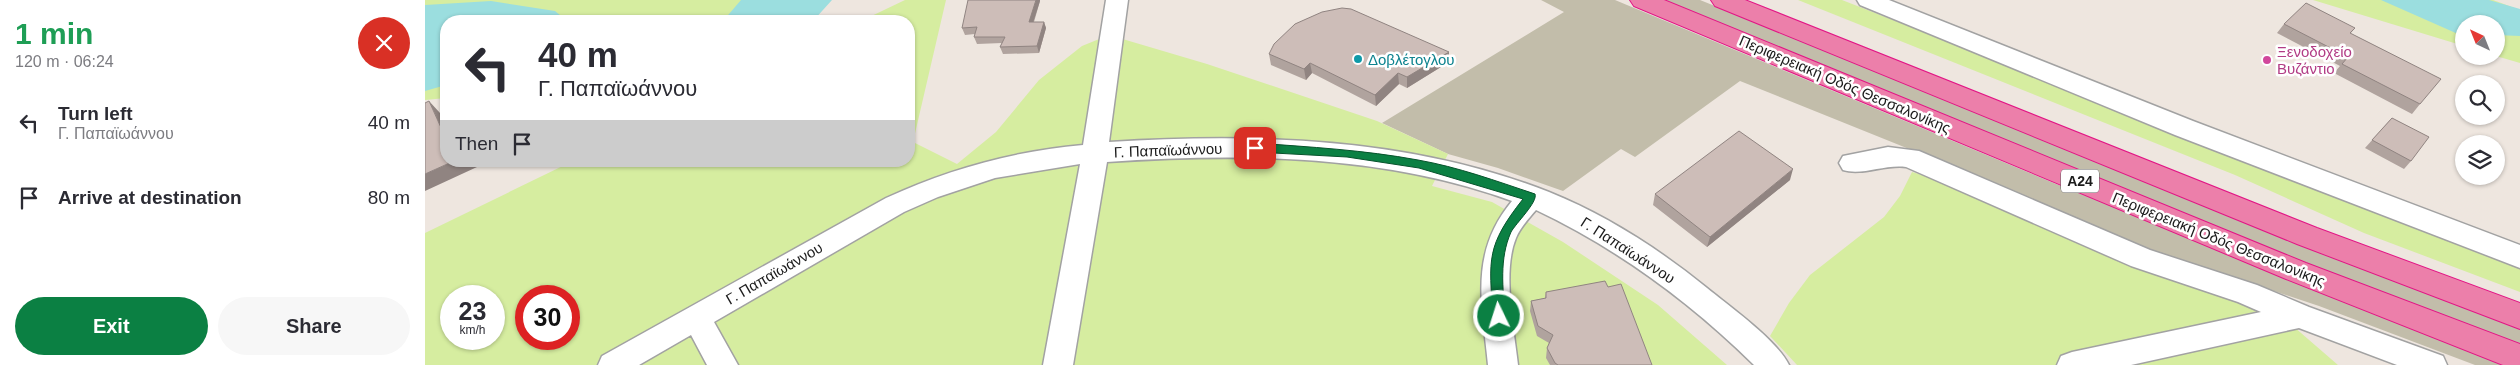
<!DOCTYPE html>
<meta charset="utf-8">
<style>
:root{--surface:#fff;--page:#f7f7f7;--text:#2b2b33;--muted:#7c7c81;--accent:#0b8043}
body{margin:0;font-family:Arial,sans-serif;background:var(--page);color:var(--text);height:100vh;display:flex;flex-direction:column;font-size:19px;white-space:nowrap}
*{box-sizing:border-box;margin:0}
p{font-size:16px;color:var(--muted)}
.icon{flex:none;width:28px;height:28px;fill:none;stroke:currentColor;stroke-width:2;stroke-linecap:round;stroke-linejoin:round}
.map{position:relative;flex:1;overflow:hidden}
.drawer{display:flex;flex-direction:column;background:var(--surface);width:425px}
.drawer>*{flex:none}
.guide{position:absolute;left:15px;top:15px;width:475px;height:152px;border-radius:20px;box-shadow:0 1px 4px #0004;background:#fff;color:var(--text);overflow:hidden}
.needle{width:32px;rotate:317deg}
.tools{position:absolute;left:2030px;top:15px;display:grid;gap:10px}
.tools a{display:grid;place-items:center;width:50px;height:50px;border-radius:50%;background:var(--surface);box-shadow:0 1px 4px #0004;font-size:25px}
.speed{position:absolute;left:15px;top:285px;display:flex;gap:10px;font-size:25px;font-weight:700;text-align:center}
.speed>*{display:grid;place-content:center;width:65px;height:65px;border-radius:50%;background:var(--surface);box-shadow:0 1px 4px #0004;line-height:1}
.speed small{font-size:12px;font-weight:400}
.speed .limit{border:8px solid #d22;background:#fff;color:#111}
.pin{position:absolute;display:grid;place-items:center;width:42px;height:42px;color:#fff;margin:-21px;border-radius:10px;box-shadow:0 2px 8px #0006}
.me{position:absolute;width:55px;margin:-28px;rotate:356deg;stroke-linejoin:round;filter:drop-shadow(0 0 4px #0008)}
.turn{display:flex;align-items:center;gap:18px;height:105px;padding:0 15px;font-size:22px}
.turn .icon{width:65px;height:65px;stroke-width:2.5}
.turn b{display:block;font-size:35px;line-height:42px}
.then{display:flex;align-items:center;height:48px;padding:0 15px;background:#0003;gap:10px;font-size:19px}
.round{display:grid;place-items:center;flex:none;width:52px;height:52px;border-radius:26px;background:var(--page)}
.summary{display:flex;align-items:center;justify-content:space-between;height:85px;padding:0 15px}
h1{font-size:30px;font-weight:600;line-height:38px;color:#1e9e55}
.action{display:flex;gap:10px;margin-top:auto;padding:10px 15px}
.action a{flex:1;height:58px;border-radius:30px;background:var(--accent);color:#fff;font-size:20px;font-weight:600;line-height:58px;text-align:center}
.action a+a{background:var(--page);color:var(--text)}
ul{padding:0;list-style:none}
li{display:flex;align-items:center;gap:15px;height:75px;padding:0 15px}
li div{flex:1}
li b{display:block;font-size:19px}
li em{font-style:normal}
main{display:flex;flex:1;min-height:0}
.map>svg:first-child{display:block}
</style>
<main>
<section class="drawer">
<div class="summary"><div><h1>1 min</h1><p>120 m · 06:24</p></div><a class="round" style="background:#d93025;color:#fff"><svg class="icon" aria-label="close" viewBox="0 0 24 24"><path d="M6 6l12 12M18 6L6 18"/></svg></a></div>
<ul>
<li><svg class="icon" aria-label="left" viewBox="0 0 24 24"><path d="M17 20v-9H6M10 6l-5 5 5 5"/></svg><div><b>Turn left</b><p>Γ. Παπαϊωάννου</p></div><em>40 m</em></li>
<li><svg class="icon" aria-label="arrive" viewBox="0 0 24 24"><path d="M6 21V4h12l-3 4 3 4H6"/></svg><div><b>Arrive at destination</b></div><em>80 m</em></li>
</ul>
<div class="action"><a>Exit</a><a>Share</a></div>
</section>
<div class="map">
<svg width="2095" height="365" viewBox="0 0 2095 365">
<rect width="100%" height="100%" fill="#eee6df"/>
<path fill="#c2bdaa" d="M1116,0H1190L1631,184L2095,365H2050L1894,306L1849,291L1765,269L1499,155L1315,81L1210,157L1196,149L1138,191L1073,168L1023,154L957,123L1139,12Z
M1240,0H1275L1879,244L2095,326V347L1874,262Z"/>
<path fill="#d6eda0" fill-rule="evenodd" d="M0,0H372L360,10L400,21H21V98L0,100Z
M480,0H521L488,142L532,164L571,132L614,80L657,46L684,35L782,64L952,121L1023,154L1007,186L1067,202L1138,242L1233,305L1302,365H0V233L148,161H484V21H436ZM26,296H69V339H26ZM101,296H144V339H101Z
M1373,0H1417L2095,266V292L1939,233L1810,175Z
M1888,0H2068L2095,10V63L2071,56V24H2039V46Z
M1487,172L1511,179L1840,302L1913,365H1372L1345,336L1364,303L1385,275L1459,217L1475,196Z"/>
<path fill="#9bdedf" d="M316,0H407L388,21H298Z
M1956,0H2064L2095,9V36L2071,35V24H2039V35L2033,34Z
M66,1L130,11L142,21H21V85L0,91V5Z"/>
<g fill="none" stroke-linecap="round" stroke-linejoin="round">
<g stroke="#a2a2a2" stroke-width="3">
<path id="minor" d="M681,0H703L684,142C831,133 985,137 1124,192C1181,215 1234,249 1282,288C1304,306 1352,340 1364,365H1329C1264,301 1193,249 1111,210C1104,218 1095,228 1091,238C1077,272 1089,329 1093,365H1063C1057,303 1044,253 1087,201C958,154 817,153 682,162L648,365H618L655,164L570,178L513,197L479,212L289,322L313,365H282L266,335L214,365H173L177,356L461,198C524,169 589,151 658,145Z
M1432,0H1464L1768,121L2095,245V268L1750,135L1435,5Z
M1463,147L1494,151L1725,250L1832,285L1884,307L2018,356L2022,365H1972L1874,328L1706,365H1632L1636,356L1647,352L1836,312L1813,302L1706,266L1481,167C1460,164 1437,176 1418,170L1414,163L1418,156Z"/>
</g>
<g stroke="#e21686" stroke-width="2">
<path id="highway" d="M1205,0H1239L1881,263L2095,344V365H2078L1861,279L1209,6Z
M1286,0H1320L1892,228L2095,303V329L1872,244L1290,6Z"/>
</g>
<use href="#minor" fill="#fff" fill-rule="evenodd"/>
<use href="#highway" fill="#ec7faa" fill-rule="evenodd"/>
</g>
<path fill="#b0a39e" d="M615,1L609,22H619L621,28L614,53L578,54L575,47L577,43L552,44L549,37L550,34L540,35L537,28Z
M1859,24L1930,28L1925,34L1995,104L1987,114L1909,73L1915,66L1852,33Z
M844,54L1024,62L982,88L974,84L951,106L887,73L881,80L846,65Z
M1967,118L1986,161L1979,169L1940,148Z
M1365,180L1282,247L1228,205L1230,194Z
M1183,287L1227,365H1125L1121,358L1122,348L1124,343L1112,336L1105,311L1106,301L1120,298L1121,292Z"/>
<path fill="#908481" d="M611,0H615V1L606,29L604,22Z
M619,22L621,28L614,53L612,46Z
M1024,52V62L982,88V77Z
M885,63L887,73L881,80L879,69Z
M973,73L974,84L951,106L950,95Z
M4,101L15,113L21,126V135L18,132Z
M29,161H65L0,191V174Z
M1368,169L1365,180L1282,247L1285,237Z"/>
<path fill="#cdbdb8" stroke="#908481" d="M543,0H611L604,22H619L612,46L575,47L580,37H549L552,27L537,28Z
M1881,3L1930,28L1925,33L2016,79L1995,104L1917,64L1923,57L1859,24Z
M917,8L926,9L1024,52L982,77L973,73L950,95L885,63L879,69L844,54L849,44L870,24L897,12Z
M4,101L18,132L21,130V161H29L0,174V103Z
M1967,118L2004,137L1986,161L1947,140Z
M1314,131L1368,169L1285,237L1230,194Z
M1180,281L1183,287L1196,284L1227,365H1133L1130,363L1122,348L1128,335L1113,326L1106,301L1121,298V292Z"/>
<path fill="#0b8043" stroke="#07532c" d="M830,143C885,147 939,150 993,160C1033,167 1071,181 1110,194C1113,202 1091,223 1086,232C1074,259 1078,288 1080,316L1079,320H1070L1068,316C1064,259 1061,246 1098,199L994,168L922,157L830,152L825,148Z"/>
<circle fill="#0f9aa8" stroke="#fff" stroke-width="2" cx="933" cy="59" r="5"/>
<circle fill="#d1479c" stroke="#fff" stroke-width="2" cx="1842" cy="60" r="5"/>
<g text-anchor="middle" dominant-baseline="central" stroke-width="5" stroke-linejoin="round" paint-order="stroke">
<rect fill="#fff" stroke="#5f5f5f" stroke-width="1" x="1636" y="169.5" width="38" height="23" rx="4"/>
<g font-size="14" font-weight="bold" fill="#1b1b1b">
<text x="1655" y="181">Α24</text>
</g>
<g font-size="15" fill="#b23c85" stroke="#fff" text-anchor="start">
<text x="1852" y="51">Ξενοδοχείο<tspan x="1852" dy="17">Βυζάντιο</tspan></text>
</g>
<g font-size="15" fill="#0d838f" stroke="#fff" text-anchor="start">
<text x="943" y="59">Δοβλέτογλου</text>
</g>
<g font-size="15" fill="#1b1b1b" stroke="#fff">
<text transform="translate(1420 84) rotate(23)">Περιφερειακή Οδός Θεσσαλονίκης</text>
<text transform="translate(743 150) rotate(-2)">Γ. Παπαϊωάννου</text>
<text transform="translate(1794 239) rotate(22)">Περιφερειακή Οδός Θεσσαλονίκης</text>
<text transform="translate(1203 250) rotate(33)">Γ. Παπαϊωάννου</text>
<text transform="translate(349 273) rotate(-30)">Γ. Παπαϊωάννου</text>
</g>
</g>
</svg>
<div class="tools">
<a><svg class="needle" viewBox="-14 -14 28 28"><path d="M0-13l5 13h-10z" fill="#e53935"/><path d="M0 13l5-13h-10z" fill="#7c7c81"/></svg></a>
<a><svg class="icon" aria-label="search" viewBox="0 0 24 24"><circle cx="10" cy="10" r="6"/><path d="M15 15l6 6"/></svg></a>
<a><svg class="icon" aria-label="layers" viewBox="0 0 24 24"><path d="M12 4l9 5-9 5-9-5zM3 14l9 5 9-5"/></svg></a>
</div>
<div class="speed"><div>23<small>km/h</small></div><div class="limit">30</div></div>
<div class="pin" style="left:830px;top:148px;background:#d93025"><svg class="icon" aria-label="arrive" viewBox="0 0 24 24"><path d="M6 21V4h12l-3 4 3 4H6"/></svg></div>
<svg class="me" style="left:1074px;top:316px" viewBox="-20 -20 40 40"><circle r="17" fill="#0b8043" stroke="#fff" stroke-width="3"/><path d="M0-11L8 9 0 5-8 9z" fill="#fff"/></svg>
<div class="guide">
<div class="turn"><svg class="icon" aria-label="left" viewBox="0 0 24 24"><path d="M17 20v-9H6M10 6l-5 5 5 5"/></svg><div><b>40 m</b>Γ. Παπαϊωάννου</div></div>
<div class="then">Then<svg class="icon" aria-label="arrive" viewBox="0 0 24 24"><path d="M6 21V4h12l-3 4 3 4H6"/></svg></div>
</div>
</div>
</main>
